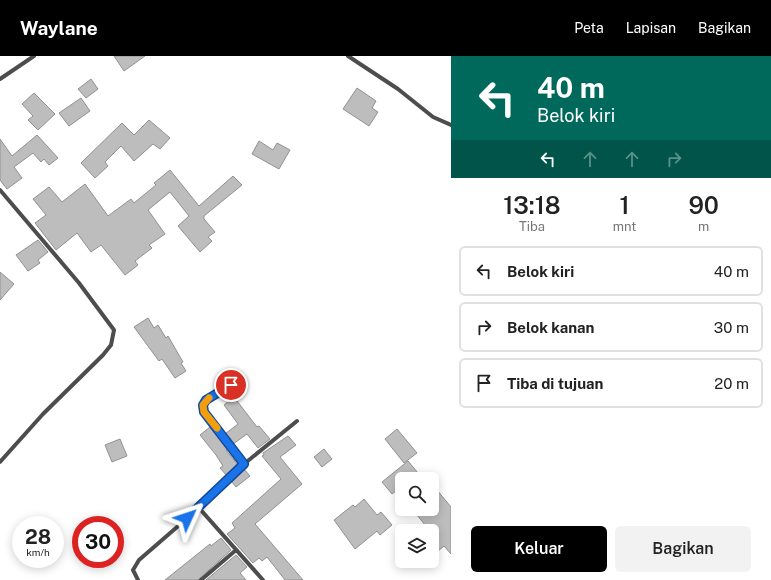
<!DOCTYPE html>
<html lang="id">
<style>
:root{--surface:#fff;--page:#f2f2f2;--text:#222;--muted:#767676;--line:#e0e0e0;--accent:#000}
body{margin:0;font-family:"Public Sans",sans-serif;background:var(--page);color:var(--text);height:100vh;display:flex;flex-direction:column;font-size:15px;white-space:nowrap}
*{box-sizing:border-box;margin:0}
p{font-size:13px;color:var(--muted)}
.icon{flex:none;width:22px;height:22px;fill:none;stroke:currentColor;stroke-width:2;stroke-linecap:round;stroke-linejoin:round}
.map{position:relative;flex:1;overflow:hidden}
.details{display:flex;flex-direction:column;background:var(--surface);width:320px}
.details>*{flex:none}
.hud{background:#00695c;color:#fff;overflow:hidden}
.controls{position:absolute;left:395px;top:416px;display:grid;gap:8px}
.controls a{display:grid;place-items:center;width:44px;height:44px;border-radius:6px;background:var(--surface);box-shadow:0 2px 10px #0003;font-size:20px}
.speed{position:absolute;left:12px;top:460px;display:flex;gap:8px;font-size:20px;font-weight:700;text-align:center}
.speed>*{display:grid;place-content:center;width:52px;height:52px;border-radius:50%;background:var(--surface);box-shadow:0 2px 10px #0003;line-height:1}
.speed small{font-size:10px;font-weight:400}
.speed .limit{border:6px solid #d22;background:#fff;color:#111}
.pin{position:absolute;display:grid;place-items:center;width:34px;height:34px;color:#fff;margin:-17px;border:2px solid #fff;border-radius:50%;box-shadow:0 1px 4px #0007}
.me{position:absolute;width:44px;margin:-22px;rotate:48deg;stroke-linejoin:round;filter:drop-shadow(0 0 3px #0008)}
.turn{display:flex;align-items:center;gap:14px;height:84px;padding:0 20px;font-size:18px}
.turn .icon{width:52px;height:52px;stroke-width:2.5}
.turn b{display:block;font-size:28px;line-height:34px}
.lanes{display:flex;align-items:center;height:38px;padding:0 20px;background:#0003;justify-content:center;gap:20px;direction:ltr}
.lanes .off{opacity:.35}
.eta{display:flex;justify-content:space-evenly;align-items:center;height:68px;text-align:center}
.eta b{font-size:24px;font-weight:600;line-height:28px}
.action{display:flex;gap:8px;margin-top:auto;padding:8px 20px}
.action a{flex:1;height:46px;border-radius:6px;background:var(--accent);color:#fff;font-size:16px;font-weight:600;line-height:46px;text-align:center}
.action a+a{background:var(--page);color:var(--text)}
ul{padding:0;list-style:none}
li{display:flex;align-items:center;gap:12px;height:50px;margin:0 8px 6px;padding:0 12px;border:2px solid var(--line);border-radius:6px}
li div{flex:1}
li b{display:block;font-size:15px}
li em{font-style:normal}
header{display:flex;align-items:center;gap:24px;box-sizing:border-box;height:56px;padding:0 20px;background:var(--accent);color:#fff}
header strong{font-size:19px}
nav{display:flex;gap:22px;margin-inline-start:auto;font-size:14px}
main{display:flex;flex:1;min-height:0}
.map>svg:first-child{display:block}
</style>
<header>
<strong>Waylane</strong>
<nav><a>Peta</a><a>Lapisan</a><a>Bagikan</a></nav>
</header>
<main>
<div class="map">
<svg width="451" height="524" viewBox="0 0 451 524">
<rect width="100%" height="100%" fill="#fff"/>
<path fill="#bdbdbd" stroke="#919191" d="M114,0H145L124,15Z
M91,23L98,33L86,42L78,33Z
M357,32L376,45L372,52L378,56L369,70L343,53Z
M34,37L55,58L38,74L28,64L33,60L22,48Z
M81,42L90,55L69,70L59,57Z
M149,64L170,82L160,93L153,88L134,105L121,90L105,106L108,110L95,122L81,107L122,67L134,79Z
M37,79L58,102L49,109L44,103L41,106L33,97L14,111L22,122L7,133L0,124V83L12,100Z
M259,85L273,94L277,87L290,94L279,113L252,98Z
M170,114L199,150L233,120L242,129L204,160V163L215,176L208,181L212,185L200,196L178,170L189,160L170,136L148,154L165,178L149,189L152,192L135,205L138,209L125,219L101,189L91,196L77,177L56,194L35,167L46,159L33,143L49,131L62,146L85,128L108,160L131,143L134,147L156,129L154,127Z
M38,184L48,196L38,204L40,207L28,215L16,199Z
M0,216L14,228L0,244Z
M148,262L154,272L158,269L166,282L168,280L183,306L181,307L186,315L175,322L162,303L159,305L134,271Z
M234,341L257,371L259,370L270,383L258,392L247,378L233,388L225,378L238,368L224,349Z
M210,371L228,393L226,394L238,409L227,420L220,412L223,410L216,399L200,379Z
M397,373L417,397L404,407L385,383Z
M288,380L296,389L280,401L302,428L255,468L303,524H285L267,501L262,505L259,502L253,507L227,478L235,472L232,467L281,423L262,400L264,399L263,397Z
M120,383L127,400L112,406L105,389Z
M324,393L332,403L322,411L314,401Z
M408,405L423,423H402V430L392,438L382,426Z
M244,413L250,420L236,431L231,425Z
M432,428L451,451V498L444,490L438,495L432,488V475H430L412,453H432Z
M364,443L377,459L381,456L392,469L380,479L377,475L355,493L334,464L353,449L355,451Z
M221,482L231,494L198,524H165L210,488L211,490Z
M236,499L247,511L240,517L246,524H206Z"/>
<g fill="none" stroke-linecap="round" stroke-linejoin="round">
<path stroke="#4d4d4d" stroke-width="4" d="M348,0L398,33L433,61L451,69
M0,23L34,0
M0,134L79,227L114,274L111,289L103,299L43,358L0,406
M244,408L297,365
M199,452L263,524
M138,524L133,514L139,504L199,452L244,408L204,356L203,349L206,344L231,329
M201,524L236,494"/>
</g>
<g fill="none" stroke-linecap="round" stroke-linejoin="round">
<g stroke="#114b97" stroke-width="10">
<path id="route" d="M187,462L244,408L204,356L203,349L206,344L231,329"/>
</g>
<use href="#route" stroke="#1a73e8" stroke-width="7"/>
<path stroke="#f59e0b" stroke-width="7" d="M209,342L203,349L204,356L217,372"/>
</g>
</svg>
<div class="controls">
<a><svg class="icon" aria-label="search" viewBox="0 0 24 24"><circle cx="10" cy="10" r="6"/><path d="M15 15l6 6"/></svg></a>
<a><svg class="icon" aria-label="layers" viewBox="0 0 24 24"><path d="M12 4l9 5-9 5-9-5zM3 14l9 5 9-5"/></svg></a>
</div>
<div class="speed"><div>28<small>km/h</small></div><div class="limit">30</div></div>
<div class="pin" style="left:231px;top:329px;background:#d93025"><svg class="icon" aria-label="arrive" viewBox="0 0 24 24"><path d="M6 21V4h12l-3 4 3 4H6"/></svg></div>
<svg class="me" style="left:187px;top:462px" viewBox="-20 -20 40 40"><path d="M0-17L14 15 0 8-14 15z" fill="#1a73e8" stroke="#fff" stroke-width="4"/></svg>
</div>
<section class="details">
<div class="hud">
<div class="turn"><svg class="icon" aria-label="left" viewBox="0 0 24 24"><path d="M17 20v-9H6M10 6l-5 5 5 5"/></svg><div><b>40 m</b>Belok kiri</div></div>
<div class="lanes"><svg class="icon" aria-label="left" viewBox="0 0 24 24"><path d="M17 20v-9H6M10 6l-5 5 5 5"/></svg><svg class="icon off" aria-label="ahead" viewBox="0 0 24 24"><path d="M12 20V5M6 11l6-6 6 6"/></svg><svg class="icon off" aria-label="ahead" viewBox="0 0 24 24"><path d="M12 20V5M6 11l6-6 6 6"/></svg><svg class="icon off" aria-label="right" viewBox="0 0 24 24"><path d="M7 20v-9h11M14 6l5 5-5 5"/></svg></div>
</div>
<div class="eta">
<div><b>13:18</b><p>Tiba</p></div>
<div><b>1</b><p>mnt</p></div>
<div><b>90</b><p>m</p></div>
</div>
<ul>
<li><svg class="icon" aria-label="left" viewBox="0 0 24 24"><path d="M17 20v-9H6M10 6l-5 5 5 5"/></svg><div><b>Belok kiri</b></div><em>40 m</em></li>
<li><svg class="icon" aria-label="right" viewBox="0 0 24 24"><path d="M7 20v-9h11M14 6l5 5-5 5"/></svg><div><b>Belok kanan</b></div><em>30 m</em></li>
<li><svg class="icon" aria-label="arrive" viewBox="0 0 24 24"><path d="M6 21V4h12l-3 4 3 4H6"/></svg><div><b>Tiba di tujuan</b></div><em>20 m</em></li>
</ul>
<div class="action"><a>Keluar</a><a>Bagikan</a></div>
</section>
</main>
